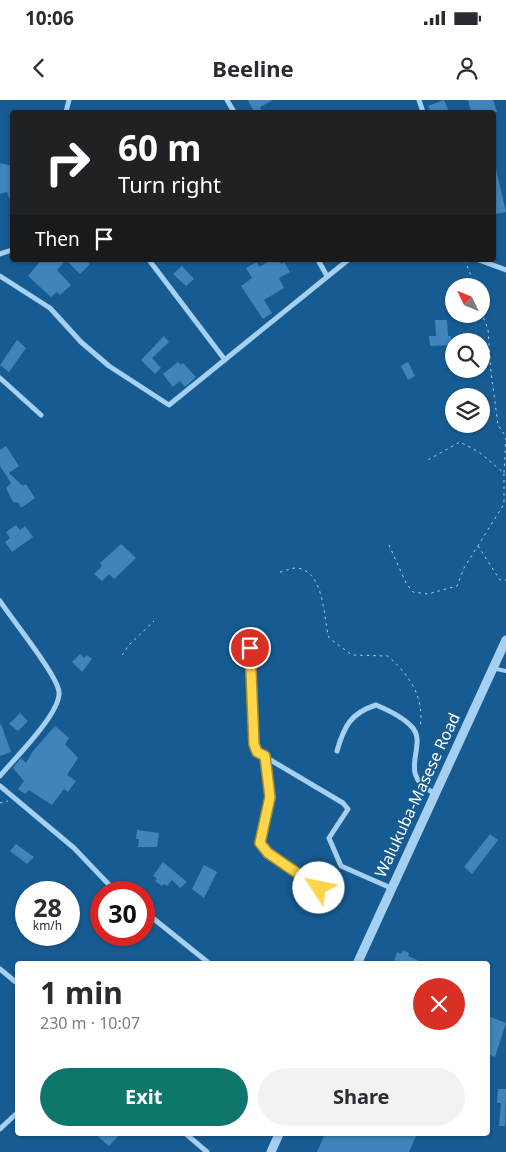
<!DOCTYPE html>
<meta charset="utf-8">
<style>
:root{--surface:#fff;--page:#f2f2f3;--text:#2b2b33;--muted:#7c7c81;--accent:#0f766e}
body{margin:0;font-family:"Noto Sans",sans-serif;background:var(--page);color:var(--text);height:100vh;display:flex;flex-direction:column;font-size:19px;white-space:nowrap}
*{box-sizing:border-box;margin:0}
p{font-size:16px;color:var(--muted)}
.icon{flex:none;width:28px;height:28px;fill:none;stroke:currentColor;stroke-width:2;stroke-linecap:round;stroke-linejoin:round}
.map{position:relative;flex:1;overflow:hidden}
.sheet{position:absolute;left:15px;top:861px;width:475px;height:175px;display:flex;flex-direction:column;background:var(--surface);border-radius:5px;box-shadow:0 1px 4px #0004}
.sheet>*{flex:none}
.top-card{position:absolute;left:10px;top:10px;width:486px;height:152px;border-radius:5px;box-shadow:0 1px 4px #0004;background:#202124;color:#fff;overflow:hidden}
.needle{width:32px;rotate:313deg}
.controls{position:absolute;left:445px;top:178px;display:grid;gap:10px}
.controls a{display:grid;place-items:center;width:45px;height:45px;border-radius:50%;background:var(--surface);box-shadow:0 1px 4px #0004;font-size:25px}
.speed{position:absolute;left:15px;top:781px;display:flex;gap:10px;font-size:25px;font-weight:700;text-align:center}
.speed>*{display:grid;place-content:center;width:65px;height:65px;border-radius:50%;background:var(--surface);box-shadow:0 1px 4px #0004;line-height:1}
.speed small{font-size:12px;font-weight:400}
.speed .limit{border:8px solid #d22;background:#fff;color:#111}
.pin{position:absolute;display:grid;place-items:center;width:42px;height:42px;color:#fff;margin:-21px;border:2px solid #fff;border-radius:50%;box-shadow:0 1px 5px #0007}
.me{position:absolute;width:55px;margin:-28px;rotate:304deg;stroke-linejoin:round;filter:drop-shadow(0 0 4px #0008)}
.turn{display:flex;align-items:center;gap:18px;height:105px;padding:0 25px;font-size:22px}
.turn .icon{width:65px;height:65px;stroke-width:2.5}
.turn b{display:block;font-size:35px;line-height:42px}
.then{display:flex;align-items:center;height:48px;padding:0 25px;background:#0003;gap:10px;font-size:19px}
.round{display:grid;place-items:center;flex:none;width:52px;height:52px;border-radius:26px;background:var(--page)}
.summary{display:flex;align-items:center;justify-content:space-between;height:85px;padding:0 25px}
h1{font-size:30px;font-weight:700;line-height:38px}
.cta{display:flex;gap:10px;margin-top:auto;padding:10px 25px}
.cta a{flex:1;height:58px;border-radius:30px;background:var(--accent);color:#fff;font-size:20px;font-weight:700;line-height:58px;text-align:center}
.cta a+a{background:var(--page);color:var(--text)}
.status{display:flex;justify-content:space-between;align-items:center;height:35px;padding:0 25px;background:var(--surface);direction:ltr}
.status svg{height:14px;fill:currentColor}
header{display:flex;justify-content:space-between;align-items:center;height:65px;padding:0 25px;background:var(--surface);font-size:22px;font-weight:700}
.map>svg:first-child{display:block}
</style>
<div class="status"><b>10:06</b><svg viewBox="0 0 49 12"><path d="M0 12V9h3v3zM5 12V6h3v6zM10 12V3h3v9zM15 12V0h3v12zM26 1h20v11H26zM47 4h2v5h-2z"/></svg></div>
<header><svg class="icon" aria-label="back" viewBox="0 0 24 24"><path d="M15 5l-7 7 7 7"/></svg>Beeline<svg class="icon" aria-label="person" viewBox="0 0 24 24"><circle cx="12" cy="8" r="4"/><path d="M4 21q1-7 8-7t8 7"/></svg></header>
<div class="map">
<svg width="506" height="1052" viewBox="0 0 506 1052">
<rect width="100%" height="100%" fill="#165c93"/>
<path fill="#3f85ba" d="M248,0H273L260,7L262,12H254Z
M444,0L449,12H431L428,6Z
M468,0H493L497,12H471Z
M0,63L12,66V105L7,92L0,94Z
M494,69H496L506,112L496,114L494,104L496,103Z
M41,160H86L90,164L80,174L66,160L57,170L71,185L60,195L57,192L51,197L28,176Z
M271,160H279L281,164L284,162L290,172L279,178L284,188L264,200L272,213L263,219L241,186L252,178L246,168L257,162L259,167Z
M182,166L194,179L186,186L173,174Z
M435,220H447L448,236H451V245L430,246L429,236H436Z
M164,236L169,242L152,258L161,268L155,274L141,260Z
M17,240L26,248L9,272L0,265Z
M178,262L181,265L183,263L196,277L185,287L180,281L173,287L163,274Z
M408,262L415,276L408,280L401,266Z
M6,346L19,366L9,373L23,386L26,384L35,398L21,408L19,403L13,402L6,388L11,383L0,366V350Z
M16,425L20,430L25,426L33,437L12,452L5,442L10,438L6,432Z
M121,444L136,458L114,479L109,474L102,481L94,474L102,466L100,463Z
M80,554L84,558L87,555L92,559L82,572L72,562Z
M20,613L28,621L18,631L9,624Z
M1,624L11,652L0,656V625Z
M55,626L69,638L65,644L78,658L67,675L76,681L68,692L64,689L52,705L29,690L25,694L18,689L24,681L13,668L21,658L26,663L33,651Z
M137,730L159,733L157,747H138L139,739H136Z
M490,734L498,740L472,774L464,767Z
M16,744L34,757L27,764L10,751Z
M163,762L187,782L180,788L172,780L167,786L164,784L162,786L155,781L157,779L153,776Z
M204,765L217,772L204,798L192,789Z
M403,850L409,853L408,856L426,864H393L397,852L401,854Z
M488,916L506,923L495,957L488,954Z
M498,989H506L505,1026H499L501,1003H497Z
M95,1034H120L109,1046Z
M325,1034H417L409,1052H317Z"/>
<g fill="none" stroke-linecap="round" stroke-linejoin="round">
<path stroke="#a6d0f1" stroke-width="1" stroke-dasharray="2.5 4" stroke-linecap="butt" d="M465,160L471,176L472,186
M481,212L488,229L491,272L498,325L506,337L504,373L506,374
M389,445L406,483L413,492L428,494L457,486L464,468L504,404V373L479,352L460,342L426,361
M478,446L500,480H506
M280,472C285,471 291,468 296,468C325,470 323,518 329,538L352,555L388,556C409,575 425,597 420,627
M122,555L130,544L154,521
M0,703L8,701"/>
<path stroke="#a6d0f1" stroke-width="4" d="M492,568L506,571"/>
<path stroke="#a6d0f1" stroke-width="5" d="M227,0L234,12
M419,0L423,12
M66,12L69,0
M0,154L12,150
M149,160L225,260
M318,160L327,176
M479,160L506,170
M0,176L50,208L81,242L109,266L169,305L348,160
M0,278L41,315
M0,501C11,518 58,576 59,592C61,613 14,659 0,676
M250,548L253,573L251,606L254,619V644L257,652L343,703L348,709L329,738L341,766L391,788
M337,651C344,626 351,613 376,605C388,610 403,617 412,627C429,646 395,674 434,693
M265,656L270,697L260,743L268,753L319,788
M0,686L74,748L116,792
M144,811L210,864
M0,869L18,884
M0,1029L18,1012
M186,1034L207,1052"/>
<path stroke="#a6d0f1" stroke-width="9" d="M357,864L506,540
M271,1052L279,1034"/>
</g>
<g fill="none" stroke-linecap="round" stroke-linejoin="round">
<g stroke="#a68a30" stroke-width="12">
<path id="route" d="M250,548L254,644L257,652L265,656L270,697L260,743L268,753L319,788"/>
</g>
<use href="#route" stroke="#ffd54a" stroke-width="9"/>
</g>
<g text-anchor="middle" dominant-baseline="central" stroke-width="4" stroke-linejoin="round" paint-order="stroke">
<g font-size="16" fill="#fff" stroke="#165c93">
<text transform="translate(417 695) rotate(-65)">Walukuba-Masese Road</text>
</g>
</g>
</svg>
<div class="controls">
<a><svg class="needle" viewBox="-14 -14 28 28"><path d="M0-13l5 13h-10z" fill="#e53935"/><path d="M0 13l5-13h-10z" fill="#7c7c81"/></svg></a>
<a><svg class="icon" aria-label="search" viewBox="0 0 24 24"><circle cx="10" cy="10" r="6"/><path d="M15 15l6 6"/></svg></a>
<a><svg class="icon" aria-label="layers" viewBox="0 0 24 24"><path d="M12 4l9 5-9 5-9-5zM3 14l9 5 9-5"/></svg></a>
</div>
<div class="speed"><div>28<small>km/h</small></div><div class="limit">30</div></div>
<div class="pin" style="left:250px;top:548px;background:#d93025"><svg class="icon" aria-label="arrive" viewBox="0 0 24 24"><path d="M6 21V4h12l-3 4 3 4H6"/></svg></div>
<svg class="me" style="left:319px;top:788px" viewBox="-20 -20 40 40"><circle r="19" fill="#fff"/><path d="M0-13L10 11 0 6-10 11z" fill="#ffd54a"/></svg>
<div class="top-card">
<div class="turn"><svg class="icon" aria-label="right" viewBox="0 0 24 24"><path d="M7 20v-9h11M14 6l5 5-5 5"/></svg><div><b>60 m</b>Turn right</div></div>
<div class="then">Then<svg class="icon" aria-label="arrive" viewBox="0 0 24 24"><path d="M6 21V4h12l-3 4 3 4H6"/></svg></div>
</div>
<section class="sheet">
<div class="summary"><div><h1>1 min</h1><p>230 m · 10:07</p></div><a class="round" style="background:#d93025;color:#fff"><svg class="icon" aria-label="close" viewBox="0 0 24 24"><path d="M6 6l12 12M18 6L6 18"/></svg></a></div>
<div class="cta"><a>Exit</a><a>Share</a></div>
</section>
</div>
